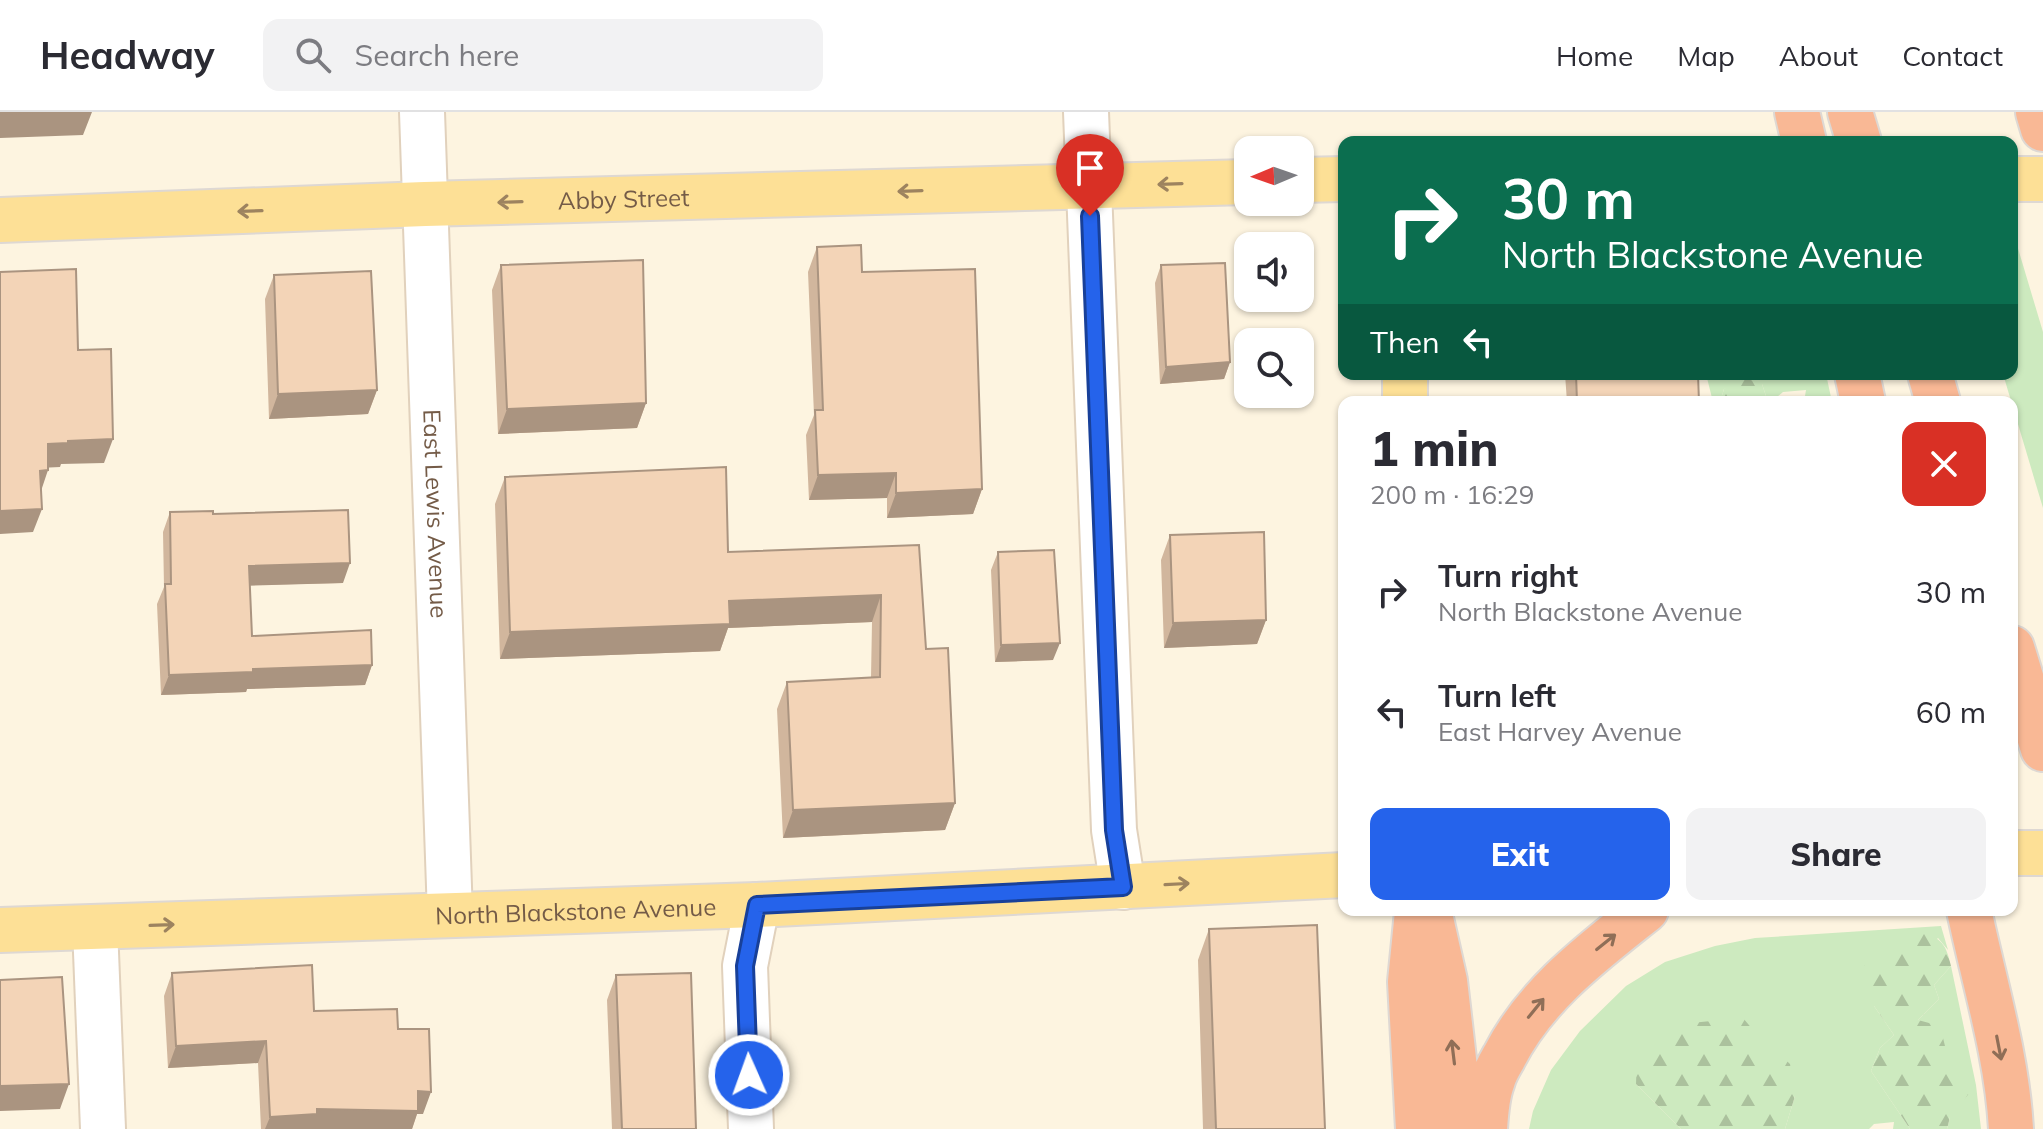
<!DOCTYPE html>
<meta charset="utf-8">
<style>
:root{--surface:#fff;--page:#f2f2f3;--text:#2b2b33;--muted:#7c7c81;--line:#e1e1e2;--accent:#2563eb}
body{margin:0;font-family:Mulish,sans-serif;background:var(--page);color:var(--text);height:100vh;display:flex;flex-direction:column;font-size:30px;white-space:nowrap}
*{box-sizing:border-box;margin:0}
p{font-size:26px;color:var(--muted)}
.icon{flex:none;width:44px;height:44px;fill:none;stroke:currentColor;stroke-width:2;stroke-linecap:round;stroke-linejoin:round}
.map{position:relative;flex:1;overflow:hidden}
.sheet{position:absolute;left:1338px;top:284px;width:680px;height:520px;display:flex;flex-direction:column;background:var(--surface);border-radius:16px;box-shadow:0 2px 6px #0004}
.sheet>*{flex:none}
.banner{position:absolute;left:1338px;top:24px;width:680px;height:244px;border-radius:16px;box-shadow:0 2px 6px #0004;background:#0b6e4f;color:#fff;overflow:hidden}
.needle{width:52px;rotate:268deg}
.buttons{position:absolute;left:1234px;top:24px;display:grid;gap:16px}
.buttons a{display:grid;place-items:center;width:80px;height:80px;border-radius:16px;background:var(--surface);box-shadow:0 2px 6px #0004;font-size:40px}
.pin{position:absolute;display:grid;place-items:center;width:68px;height:68px;color:#fff;margin:-82px -34px;border-radius:50% 50% 50% 0;rotate:-45deg;box-shadow:0 0 8px #0007}
.pin .icon{rotate:45deg}
.me{position:absolute;width:88px;margin:-44px;rotate:358deg;stroke-linejoin:round;filter:drop-shadow(0 0 6px #0008)}
.turn{display:flex;align-items:center;gap:28px;height:168px;padding:0 32px;font-size:36px}
.turn .icon{width:104px;height:104px;stroke-width:2.5}
.turn b{display:block;font-size:56px;line-height:68px}
.then{display:flex;align-items:center;height:76px;padding:0 32px;background:#0003;gap:16px;font-size:30px}
.round{display:grid;place-items:center;flex:none;width:84px;height:84px;border-radius:16px;background:var(--page)}
.summary{display:flex;align-items:center;justify-content:space-between;height:136px;padding:0 32px}
h1{font-size:48px;font-weight:800;line-height:60px}
.primary-button{display:flex;gap:16px;margin-top:auto;padding:16px 32px}
.primary-button a{flex:1;height:92px;border-radius:16px;background:var(--accent);color:#fff;font-size:32px;font-weight:800;line-height:92px;text-align:center}
.primary-button a+a{background:var(--page);color:var(--text)}
ul{padding:0;list-style:none}
li{display:flex;align-items:center;gap:24px;height:120px;padding:0 32px}
li div{flex:1}
li b{display:block;font-size:30px}
li em{font-style:normal}
header{display:flex;align-items:center;gap:48px;box-sizing:border-box;height:112px;padding:0 40px;background:var(--surface);border-bottom:2px solid var(--line)}
header strong{font-size:38px}
nav{display:flex;gap:44px;margin-inline-start:auto;font-size:28px}
.search{width:560px;height:72px;background:var(--page);display:flex;align-items:center;gap:20px;box-sizing:border-box;padding:0 28px;border-radius:16px;color:var(--muted);font-size:30px}
.map>svg:first-child{display:block}
</style>
<header>
<strong>Headway</strong>
<div class="search"><svg class="icon" aria-label="search" viewBox="0 0 24 24"><circle cx="10" cy="10" r="6"/><path d="M15 15l6 6"/></svg>Search here</div>
<nav><a>Home</a><a>Map</a><a>About</a><a>Contact</a></nav>
</header>
<div class="map">
<svg width="2043" height="1017" viewBox="0 0 2043 1017">
<defs>
<pattern id="forest-firs" width="22" height="20" patternUnits="userSpaceOnUse" patternTransform="scale(2)"><rect width="22" height="20" fill="#cdeabf"/><path d="M5 1l3.5 6h-7zM16 11l3.5 6h-7z" fill="#abc19d"/></pattern>
</defs>
<rect width="100%" height="100%" fill="#fdf4e0"/>
<path fill="#cdeabf" d="M2012,128L2017,133L2043,220V396L2003,262H2012Z
M1706,262H1826L1832,290H1804L1806,278L1783,280L1771,290H1768L1762,272L1724,277L1720,290H1713Z
M1941,814L1948,838L1938,826L1874,894L1894,923L1880,936L1871,959L1910,1017H1893L1894,1010L1874,1012L1869,1017H1785L1795,984L1636,972L1681,1017H1529L1533,999L1551,958L1580,919L1626,874L1665,850L1715,834L1755,826Z
M1951,854L1976,973L1981,1017H1947L1950,1005L1938,961L1918,908L1939,887L1934,873Z"/>
<path fill="url(#forest-firs)" d="M1745,266L1762,272L1768,290H1720L1724,277Z
M1921,819C1942,827 1946,832 1951,854L1934,873L1939,887L1918,908L1940,914L1946,938L1938,960L1956,956L1971,979L1950,1005L1947,1017H1910L1871,959L1880,936L1894,923L1874,894L1861,869L1863,855L1909,821Z
M1743,906L1759,925L1753,939L1775,938L1790,952L1795,984L1785,1017H1681L1636,972L1637,943L1680,912Z"/>
<g fill="none" stroke-linecap="round" stroke-linejoin="round">
<g stroke="#e1d1bc" stroke-width="48">
<g id="minor">
<path id="s1" d="M422,0L450,803"/>
<path d="M1086,0L1114,718L1123,775"/>
<path d="M95,815L103,1017"/>
<path d="M751,1017L745,854L757,793"/>
</g>
</g>
<g stroke="#ded8d3" stroke-width="48">
<g id="major">
<path d="M2012,67H2043"/>
<path d="M1300,68L1344,67"/>
<path id="s2" d="M0,108L425,92L1248,70"/>
<path d="M1405,262V290"/>
<path d="M2012,741H2043"/>
<path id="s3" d="M0,818L757,793L1344,763"/>
</g>
</g>
<g stroke="#ded8d3" stroke-width="48">
<path id="highway" d="M1797,0L1804,30
M1850,0L1859,30
M2038,0L2043,17
M1857,262L1863,290
M1930,262L1938,290
M2012,536L2043,637
M1429,798L1445,869L1462,1017
M1969,798C1984,870 2007,943 2011,1017
M1417,800L1410,870L1418,1017
M1485,1017C1486,1001 1487,983 1493,968C1495,960 1500,952 1504,945C1536,882 1592,841 1646,798"/>
</g>
<use href="#minor" stroke="#fff" stroke-width="44"/>
<use href="#major" stroke="#fde096" stroke-width="44"/>
<use href="#highway" stroke="#f9b895" stroke-width="44"/>
</g>
<path fill="#d1b69d" d="M817,135L862,160L982,377L973,402L887,406V386L809,388L806,323L814,303L808,160Z
M501,153L646,291L637,316L498,322L492,178Z
M1161,153L1230,250L1224,267L1160,272L1155,171Z
M274,163L377,278L368,302L269,307L265,187Z
M1565,262H1698L1699,290H1567Z
M505,365L728,440L919,433L926,537L955,691L945,718L783,726L777,597L787,570L871,566L872,510L728,516L720,539L500,547L495,392Z
M170,400L213,402L343,471L250,473L252,524L372,553L365,573L247,577L246,580L161,583L157,492L164,475L163,420Z
M1170,423L1266,508L1257,532L1164,536L1161,448Z
M998,440L1053,548L995,550L991,458Z
M1209,817L1325,1017H1203L1198,848Z
M172,861L314,899L398,917L423,1002H417L412,1017H261L258,951L168,956L164,884Z
M616,863L696,1017H612L607,888Z"/>
<path fill="#aa9480" d="M45,0H92L83,23L0,26V2Z
M1230,250L1224,267L1160,272L1166,255Z
M377,278L368,302L269,307L278,282Z
M646,291L637,316L498,322L507,297Z
M113,327L104,351L61,352L60,355L39,356L48,332L68,329Z
M48,358L40,382V359Z
M896,361L887,386L809,388L818,363Z
M982,377L973,402L887,406L896,381Z
M42,397L33,420L0,422V399Z
M350,451L343,471L241,474L249,454Z
M881,483L872,510L728,516L720,539L500,547L510,520L729,489Z
M1266,508L1257,532L1164,536L1173,511Z
M1060,531L1053,548L995,550L1001,533Z
M372,553L365,573L247,577L246,580L161,583L169,563L253,557Z
M955,691L945,718L783,726L793,698Z
M266,929L258,951L168,956L176,934Z
M69,972L60,997L0,999V974Z
M418,979L431,980L423,1002H417L412,1017H265L270,1005Z"/>
<path fill="#f3d4b7" stroke="#aa9480" stroke-width="2" d="M0,0H45L0,2Z
M861,133L862,160L975,157L982,377L896,381V361L818,363L815,298H823L817,135Z
M643,148L646,291L507,297L501,153Z
M1225,151L1230,250L1166,255L1161,153Z
M76,157L78,238L111,237L113,327L68,329V331L48,332V358L40,359L42,397L0,399V160Z
M371,159L377,278L278,282L274,163Z
M1576,262H1698L1699,290H1577Z
M726,355L728,440L919,433L926,537L948,536L955,691L793,698L787,570L880,565L881,483L729,489L730,512L510,520L505,365Z
M348,398L350,451L249,454L252,524L371,518L372,553L253,557V560L169,563L165,472H171L170,400L213,399V402Z
M1264,420L1266,508L1173,511L1170,423Z
M1054,438L1060,531L1001,533L998,440Z
M1317,813L1325,1017H1216L1209,817Z
M312,853L314,899L397,897L398,917H429L431,980L418,979V999L317,997V1002L270,1005L266,929L176,934L172,861Z
M691,861L696,1017H622L616,863Z
M62,865L69,972L0,974V868Z"/>
<defs><path id="oneway-shaft" d="M-6 0H5M1.5-3L5.5 0L1.5 3" fill="none" stroke-width="1.6" stroke-linecap="round" stroke-linejoin="round" transform="scale(2)"/></defs>
<g stroke="#9d835f">
<use href="#oneway-shaft" transform="translate(1170 72) rotate(178)"/>
<use href="#oneway-shaft" transform="translate(910 79) rotate(178)"/>
<use href="#oneway-shaft" transform="translate(510 90) rotate(178)"/>
<use href="#oneway-shaft" transform="translate(250 99) rotate(178)"/>
<use href="#oneway-shaft" transform="translate(1177 772) rotate(-3)"/>
<use href="#oneway-shaft" transform="translate(162 813) rotate(-2)"/>
</g>
<g stroke="#8f6e57">
<use href="#oneway-shaft" transform="translate(1606 830) rotate(-39)"/>
<use href="#oneway-shaft" transform="translate(1536 896) rotate(-51)"/>
<use href="#oneway-shaft" transform="translate(1999 936) rotate(79)"/>
<use href="#oneway-shaft" transform="translate(1453 940) rotate(-97)"/>
</g>
<g fill="none" stroke-linecap="round" stroke-linejoin="round">
<g stroke="#184099" stroke-width="20">
<path id="route" d="M749,963L745,854L757,793L1123,775L1114,718L1090,104"/>
</g>
<use href="#route" stroke="#2563eb" stroke-width="14"/>
</g>
<g text-anchor="middle" dominant-baseline="central" stroke-width="7" stroke-linejoin="round" paint-order="stroke">
<g font-size="24" fill="#745b47" stroke="#fff8e7">
<text stroke="none"><textPath href="#s2" startOffset="624">Abby Street</textPath></text>
<text stroke="none"><textPath href="#s1" startOffset="402">East Lewis Avenue</textPath></text>
<text stroke="none"><textPath href="#s3" startOffset="576">North Blackstone Avenue</textPath></text>
</g>
</g>
</svg>
<div class="buttons">
<a><svg class="needle" viewBox="-14 -14 28 28"><path d="M0-13l5 13h-10z" fill="#e53935"/><path d="M0 13l5-13h-10z" fill="#7c7c81"/></svg></a>
<a><svg class="icon" aria-label="sound" viewBox="0 0 24 24"><path d="M4 9h4l5-4v14l-5-4H4zM17 9q2 3 0 6"/></svg></a>
<a><svg class="icon" aria-label="search" viewBox="0 0 24 24"><circle cx="10" cy="10" r="6"/><path d="M15 15l6 6"/></svg></a>
</div>
<div class="pin" style="left:1090px;top:104px;background:#d93025"><svg class="icon" aria-label="arrive" viewBox="0 0 24 24"><path d="M6 21V4h12l-3 4 3 4H6"/></svg></div>
<svg class="me" style="left:749px;top:963px" viewBox="-20 -20 40 40"><circle r="17" fill="#2563eb" stroke="#fff" stroke-width="3"/><path d="M0-11L8 9 0 5-8 9z" fill="#fff"/></svg>
<div class="banner">
<div class="turn"><svg class="icon" aria-label="right" viewBox="0 0 24 24"><path d="M7 20v-9h11M14 6l5 5-5 5"/></svg><div><b>30 m</b>North Blackstone Avenue</div></div>
<div class="then">Then<svg class="icon" aria-label="left" viewBox="0 0 24 24"><path d="M17 20v-9H6M10 6l-5 5 5 5"/></svg></div>
</div>
<section class="sheet">
<div class="summary"><div><h1>1 min</h1><p>200 m · 16:29</p></div><a class="round" style="background:#d93025;color:#fff"><svg class="icon" aria-label="close" viewBox="0 0 24 24"><path d="M6 6l12 12M18 6L6 18"/></svg></a></div>
<ul>
<li><svg class="icon" aria-label="right" viewBox="0 0 24 24"><path d="M7 20v-9h11M14 6l5 5-5 5"/></svg><div><b>Turn right</b><p>North Blackstone Avenue</p></div><em>30 m</em></li>
<li><svg class="icon" aria-label="left" viewBox="0 0 24 24"><path d="M17 20v-9H6M10 6l-5 5 5 5"/></svg><div><b>Turn left</b><p>East Harvey Avenue</p></div><em>60 m</em></li>
</ul>
<div class="primary-button"><a>Exit</a><a>Share</a></div>
</section>
</div>
